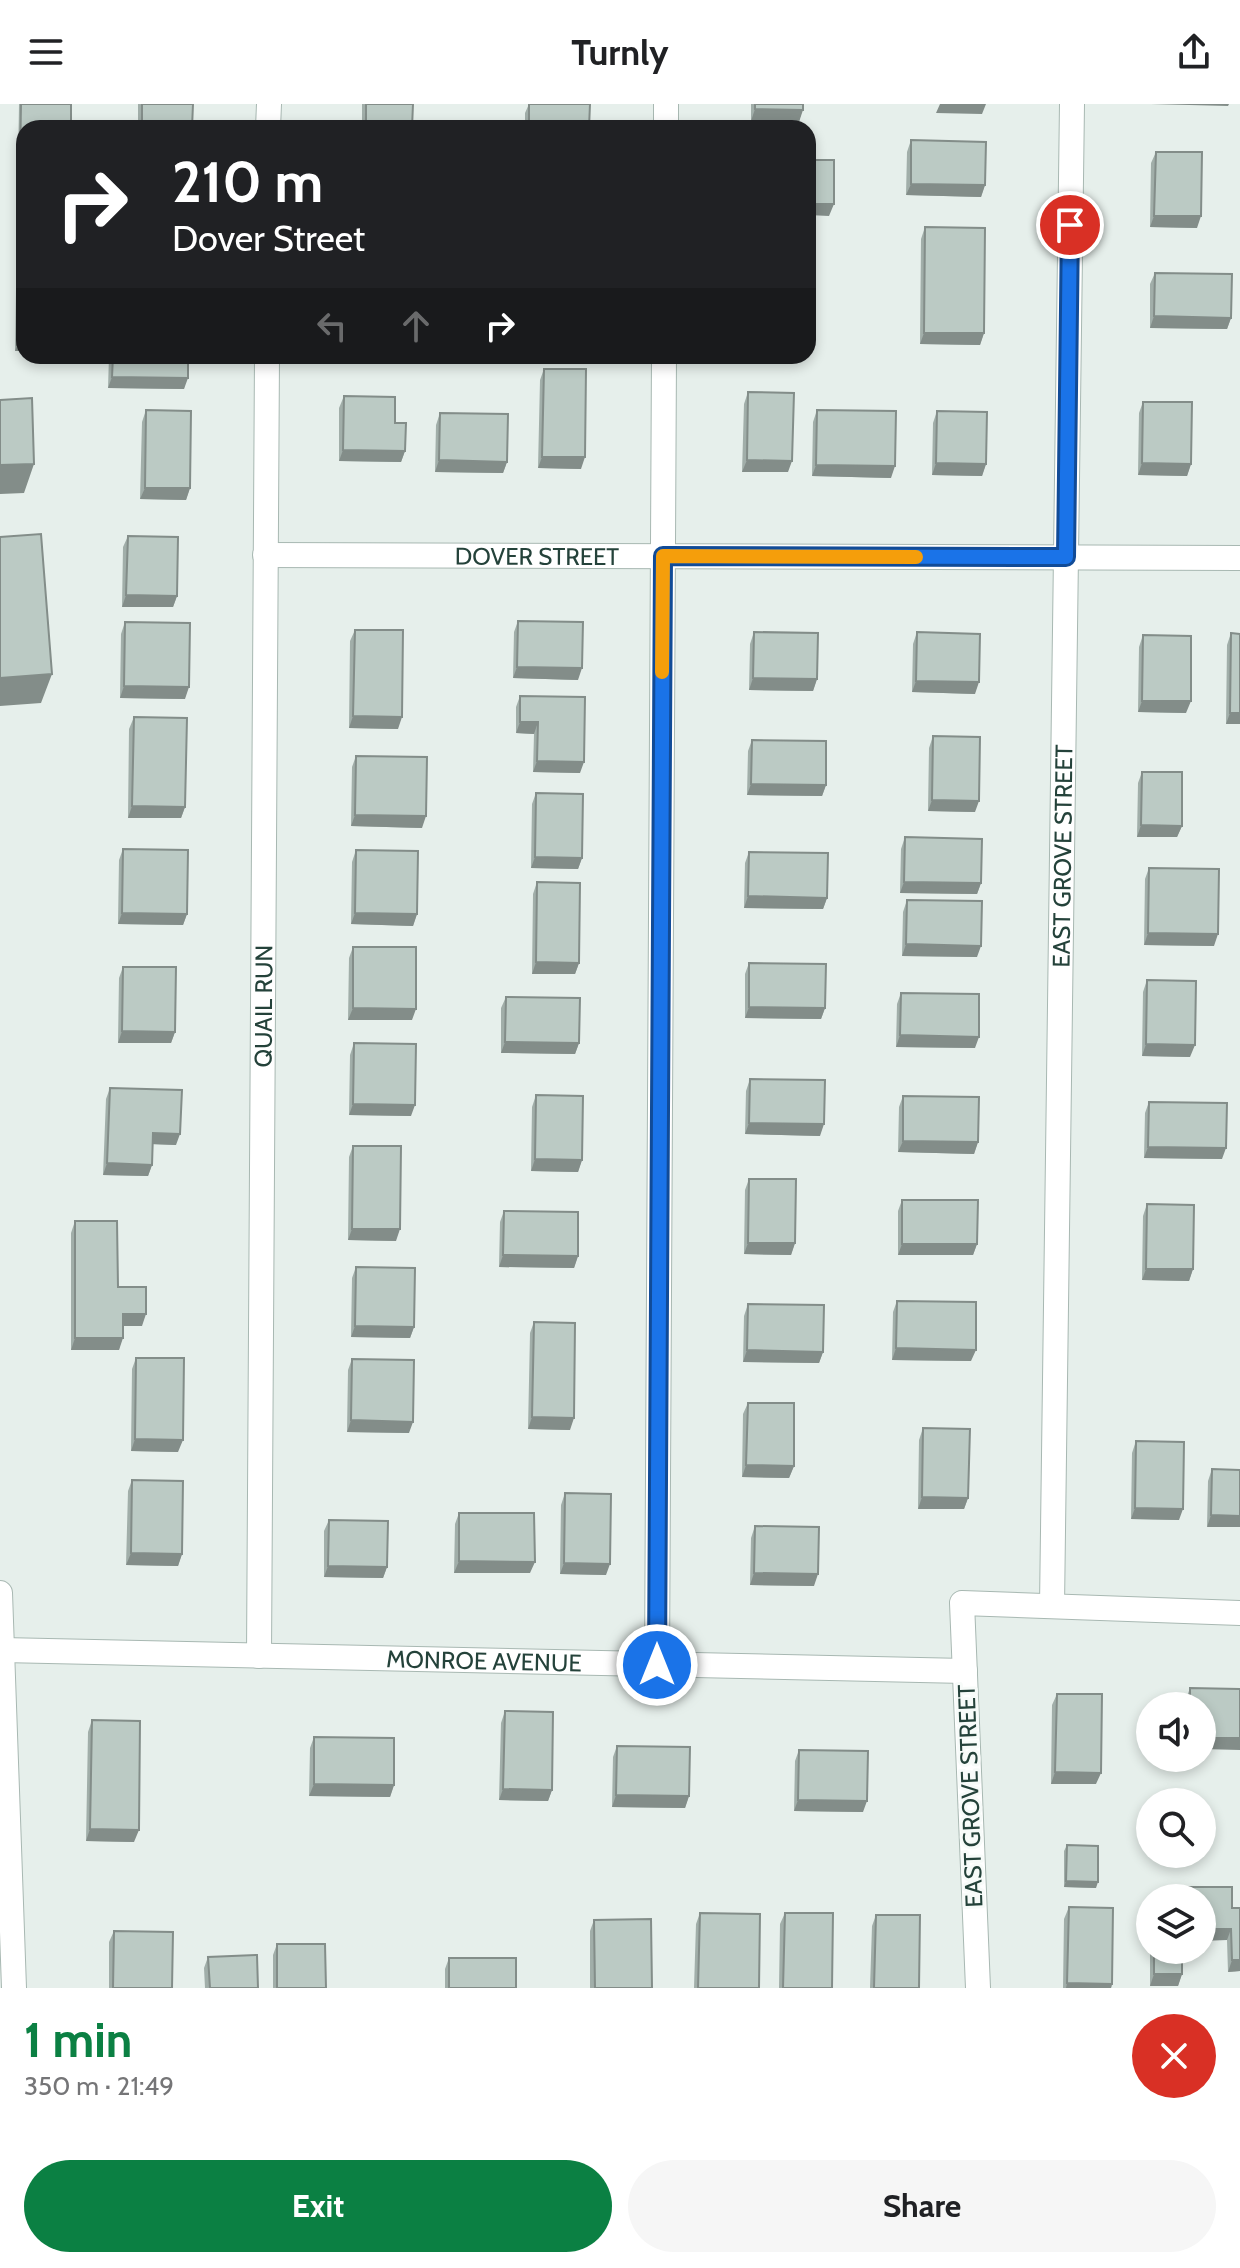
<!DOCTYPE html>
<meta charset="utf-8">
<style>
:root{--surface:#fff;--page:#f6f6f6;--text:#202124;--muted:#757577;--accent:#0b8043}
body{margin:0;font-family:Cabin,sans-serif;background:var(--page);color:var(--text);height:100vh;display:flex;flex-direction:column;font-size:30px;white-space:nowrap}
*{box-sizing:border-box;margin:0}
p{font-size:26px;color:var(--muted)}
.icon{flex:none;width:44px;height:44px;fill:none;stroke:currentColor;stroke-width:2;stroke-linecap:round;stroke-linejoin:round}
.map{position:relative;height:1884px;overflow:hidden}
.sheet{display:flex;flex-direction:column;background:var(--surface);flex:1}
.sheet>*{flex:none}
.top-card{position:absolute;left:16px;top:16px;width:800px;height:244px;border-radius:24px;box-shadow:0 4px 12px #0003;background:#202124;color:#fff;overflow:hidden}
.controls{position:absolute;left:1136px;top:1588px;display:grid;gap:16px}
.controls a{display:grid;place-items:center;width:80px;height:80px;border-radius:50%;background:var(--surface);box-shadow:0 4px 12px #0003;font-size:40px}
.pin{position:absolute;display:grid;place-items:center;width:68px;height:68px;color:#fff;margin:-34px;border:4px solid #fff;border-radius:50%;box-shadow:0 2px 8px #0007}
.me{position:absolute;width:88px;margin:-44px;rotate:0deg;stroke-linejoin:round;filter:drop-shadow(0 0 6px #0008)}
.turn{display:flex;align-items:center;gap:28px;height:168px;padding:0 24px;font-size:36px}
.turn .icon{width:104px;height:104px;stroke-width:2.5}
.turn b{display:block;font-size:56px;line-height:68px}
.lanes{display:flex;align-items:center;height:76px;padding:0 24px;background:#0003;justify-content:center;gap:40px;direction:ltr}
.lanes .off{opacity:.35}
.round{display:grid;place-items:center;flex:none;width:84px;height:84px;border-radius:42px;background:var(--page)}
.head{display:flex;align-items:center;justify-content:space-between;height:136px;padding:0 24px}
h1{font-size:48px;font-weight:800;line-height:60px;color:var(--accent)}
.primary-button{display:flex;gap:16px;margin-top:auto;padding:16px 24px}
.primary-button a{flex:1;height:92px;border-radius:48px;background:var(--accent);color:#fff;font-size:32px;font-weight:800;line-height:92px;text-align:center}
.primary-button a+a{background:var(--page);color:var(--text)}
header{display:flex;justify-content:space-between;align-items:center;height:104px;padding:0 24px;background:var(--surface);font-size:36px;font-weight:800}
.map>svg:first-child{display:block}
</style>
<header><svg class="icon" aria-label="menu" viewBox="0 0 24 24"><path d="M4 6h16M4 12h16M4 18h16"/></svg>Turnly<svg class="icon" aria-label="share" viewBox="0 0 24 24"><path d="M12 15V3M7 8l5-5 5 5M5 13v7h14v-7"/></svg></header>
<div class="map">
<svg width="1240" height="1884" viewBox="0 0 1240 1884">
<rect width="100%" height="100%" fill="#e6efeb"/>
<g fill="none" stroke-linecap="round" stroke-linejoin="round">
<g stroke="#a8b8b2" stroke-width="26">
<g id="street">
<path d="M268,24L269,0"/>
<path d="M666,24V0"/>
<path id="s1" d="M265,451L1240,454"/>
<path d="M0,1489L14,1884"/>
<path id="s2" d="M1052,1502L1072,0"/>
<path id="s3" d="M2,1546L965,1567"/>
<path id="s4" d="M259,1552L267,252"/>
<path d="M657,1561L664,252"/>
<path d="M978,1884L962,1499L1240,1509"/>
</g>
</g>
<use href="#street" stroke="#fff" stroke-width="24"/>
</g>
<path fill="#a1aea9" d="M19,0H71L24,24V247H15Z
M138,0H193L192,24H138Z
M362,0H413L412,24H362Z
M529,0H590L589,24H525V9Z
M751,0H803L799,18L751,17Z
M911,36L985,81L981,93L906,91L907,48Z
M1156,48L1197,124L1150,123L1151,59Z
M925,123L984,229L980,241L920,240L921,135Z
M1155,169L1231,214L1227,225L1150,224V180Z
M109,252H188L184,285L108,284Z
M544,265L581,365L538,364L540,276Z
M748,288L788,368H742L744,300Z
M344,292L395,319L405,347L401,358L339,357V304Z
M1143,298L1191,360L1187,372L1138,371L1139,309Z
M146,306L190,384L186,396L140,395L142,318Z
M817,306L891,374L812,372L813,318Z
M937,307L986,360L982,372L932,371L933,319Z
M440,309L507,358L503,369L435,368L436,321Z
M128,432L177,492L173,503H122L123,443Z
M518,517L578,576L513,574L514,528Z
M125,518L185,595L120,594L121,530Z
M355,526L398,625L349,624L350,537Z
M754,528L817,575L813,587L749,586L750,540Z
M917,528L975,590L912,588L913,540Z
M1231,529L1240,620H1226L1227,541Z
M1143,531L1186,609L1138,608L1139,543Z
M520,592L580,669L533,668L534,630L516,629V603Z
M134,613L185,703L181,714H128L129,625Z
M933,632L975,708L928,707L929,644Z
M752,636L826,681L822,692L747,691L748,647Z
M356,652L422,724L351,722L352,663Z
M1142,668L1182,722L1177,733H1137L1138,679Z
M536,689L582,754L578,765L531,764L532,700Z
M905,733L981,779L977,790L900,789L901,745Z
M123,745L187,810L183,821L118,820L119,756Z
M356,746L417,810L413,822L351,820L352,758Z
M749,748L827,794L823,805L744,804L745,759Z
M1149,764L1214,842L1144,841L1145,775Z
M537,778L579,859L575,870H532L533,790Z
M907,796L977,853L902,852L903,808Z
M353,843L412,916H348L349,854Z
M749,859L825,904L821,915L745,914V870Z
M123,863L175,928L171,939H118L119,874Z
M1147,876L1190,953L1142,952L1143,888Z
M901,889L975,944L896,943L897,900Z
M506,893L579,939L575,950L501,949V904Z
M354,939L411,1012L349,1011L350,951Z
M750,975L820,1032L745,1030L746,987Z
M110,984L176,1041L153,1040L152,1061L148,1072L103,1071L106,995Z
M536,991L582,1056L578,1068L531,1067L532,1003Z
M903,992L978,1038L974,1050L898,1048L899,1003Z
M1149,998L1222,1055L1144,1054L1145,1009Z
M353,1042L396,1137L348,1136L349,1053Z
M749,1075L795,1139L791,1151L744,1150L745,1086Z
M902,1096L977,1140L973,1151H898V1107Z
M1147,1100L1193,1165L1189,1177L1142,1176L1143,1112Z
M504,1107L578,1152L574,1164L499,1163L500,1118Z
M75,1117L142,1222H123L119,1246H71V1129Z
M356,1163L414,1223L410,1234L351,1233L352,1174Z
M897,1197L971,1257L892,1256L893,1208Z
M748,1200L823,1248L819,1259L743,1258L744,1212Z
M534,1218L570,1326L528,1325L530,1229Z
M136,1254L178,1348L131,1347L132,1265Z
M352,1255L409,1329L347,1328L348,1266Z
M748,1299L794,1362L789,1374L742,1373L743,1310Z
M923,1324L968,1394L964,1405H918L919,1336Z
M1136,1337L1179,1416L1131,1415L1132,1349Z
M1212,1365L1240,1366L1207,1423L1208,1377Z
M132,1376L182,1450L178,1462L126,1461L128,1387Z
M565,1389L606,1471L560,1470L561,1401Z
M459,1409L530,1469H454L455,1420Z
M329,1416L387,1463L383,1474L324,1473V1427Z
M755,1422L814,1482L750,1481L751,1434Z
M1190,1584L1202,1602H1186V1595Z
M1057,1590L1096,1680H1051L1052,1601Z
M505,1607L552,1686L548,1697L499,1696L501,1619Z
M92,1616L134,1738L86,1737L88,1628Z
M314,1633L394,1681L390,1693L309,1692L310,1644Z
M617,1642L689,1692L685,1704L612,1703L613,1653Z
M799,1646L863,1708L794,1707L795,1657Z
M1067,1741L1096,1784L1064,1783V1747Z
M1188,1783L1232,1804L1240,1867L1228,1868L1227,1836L1202,1794H1184Z
M1069,1803L1112,1880L1111,1884H1063L1064,1815Z
M700,1809L759,1884H694L696,1820Z
M785,1809L832,1884H779L780,1820Z
M876,1811L919,1884H870L872,1822Z
M594,1816L652,1884H590V1827Z
M114,1827L172,1884H109V1838Z
M277,1840L326,1884H273V1851Z
M1150,1846H1182V1870L1178,1882H1150Z
M208,1853L258,1884H205L204,1864Z
M449,1854L516,1884H445V1865Z"/>
<path fill="#838d89" d="M940,0H986L982,10L936,9Z
M1151,0H1229L1228,2Z
M755,5L803,6L799,18L751,17Z
M911,80L985,81L981,93L906,91Z
M808,100H834L829,112L808,111Z
M1154,112H1201L1197,124L1150,123Z
M1154,212L1231,214L1227,225L1150,224Z
M924,229H984L980,241L920,240Z
M17,241H24V247H15Z
M539,252H583L582,253Z
M112,273L188,274L184,285L108,284Z
M343,346L405,347L401,358L339,357Z
M542,353H585L581,365L538,364Z
M439,356L507,358L503,369L435,368Z
M747,356L792,357L788,368H742Z
M936,359L986,360L982,372L932,371Z
M1142,359L1191,360L1187,372L1138,371Z
M34,360L24,389L0,390V361Z
M816,361L895,362L891,374L812,372Z
M145,384H190L186,396L140,395Z
M126,491L177,492L173,503H122Z
M517,563L582,564L578,576L513,574Z
M52,570L41,599L0,602V574Z
M753,574L817,575L813,587L749,586Z
M916,577L979,578L975,590L912,588Z
M124,582L189,583L185,595L120,594Z
M1142,597H1191L1186,609L1138,608Z
M1230,609H1240V620H1226Z
M353,612L402,613L398,625L349,624Z
M520,618H538L534,630L516,629Z
M537,657L584,658L580,669L533,668Z
M751,680L826,681L822,692L747,691Z
M932,696L979,697L975,708L928,707Z
M132,702L185,703L181,714H128Z
M355,711L426,712L422,724L351,722Z
M1141,721L1182,722L1177,733H1137Z
M535,753L582,754L578,765L531,764Z
M904,778L981,779L977,790L900,789Z
M748,792L827,794L823,805L744,804Z
M122,809L187,810L183,821L118,820Z
M355,809L417,810L413,822L351,820Z
M1148,829L1218,830L1214,842L1144,841Z
M906,840L981,842L977,853L902,852Z
M536,858L579,859L575,870H532Z
M749,903L825,904L821,915L745,914Z
M353,904L416,905L412,916H348Z
M122,927L175,928L171,939H118Z
M900,931L979,933L975,944L896,943Z
M505,938L579,939L575,950L501,949Z
M1146,940L1195,941L1190,953L1142,952Z
M353,1000L415,1001L411,1012L349,1011Z
M749,1019L824,1020L820,1032L745,1030Z
M153,1029L180,1030L176,1041L149,1040Z
M903,1037L978,1038L974,1050L898,1048Z
M1148,1043L1226,1044L1222,1055L1144,1054Z
M535,1055L582,1056L578,1068L531,1067Z
M107,1059L152,1061L148,1072L103,1071Z
M352,1125H400L396,1137L348,1136Z
M748,1139H795L791,1151L744,1150Z
M902,1140H977L973,1151H898Z
M503,1151L578,1152L574,1164L499,1163Z
M1146,1165H1193L1189,1177L1142,1176Z
M123,1210H146L142,1222H118Z
M355,1222L414,1223L410,1234L351,1233Z
M75,1234H123L119,1246H71Z
M896,1244L976,1246L971,1257L892,1256Z
M747,1246L823,1248L819,1259L743,1258Z
M532,1313L574,1314L570,1326L528,1325Z
M351,1316L413,1318L409,1329L347,1328Z
M135,1335L183,1336L178,1348L131,1347Z
M746,1361L794,1362L789,1374L742,1373Z
M922,1393L968,1394L964,1405H918Z
M1135,1404L1183,1405L1179,1416L1131,1415Z
M1211,1411L1240,1412V1423H1207Z
M131,1449L182,1450L178,1462L126,1461Z
M459,1457L535,1458L530,1469H454Z
M564,1459L610,1460L606,1471L560,1470Z
M328,1462L387,1463L383,1474L324,1473Z
M754,1469L818,1470L814,1482L750,1481Z
M1202,1634H1240V1646L1202,1645Z
M1055,1668L1101,1669L1096,1680H1051Z
M314,1680L394,1681L390,1693L309,1692Z
M503,1685L552,1686L548,1697L499,1696Z
M616,1691L689,1692L685,1704L612,1703Z
M798,1696L867,1697L863,1708L794,1707Z
M90,1725L139,1726L134,1738L86,1737Z
M1066,1777L1098,1778L1096,1784L1064,1783Z
M1202,1825H1231L1227,1836L1202,1837Z
M1232,1856H1240V1867L1228,1868Z
M1154,1870H1182L1178,1882H1150Z
M1067,1879L1112,1880L1111,1884H1066Z"/>
<path fill="#bbcac4" stroke="#838d89" stroke-width="2" d="M21,0H71V24H24V241H17Z
M142,0H193L192,24H142Z
M366,0H413L412,24H366Z
M529,0H590L589,24H529Z
M755,0H803V6L755,5Z
M911,36L986,38L985,81L911,80Z
M1156,48H1202L1201,112H1154Z
M808,56H834V100H808Z
M925,123L985,124L984,229H924Z
M1155,169L1232,170L1231,214L1154,212Z
M113,252H188V274L112,273Z
M544,265H586L585,353H542Z
M748,288L794,289L792,357L747,356Z
M344,292L395,293V319H406L405,347L343,346Z
M32,294L34,360L0,361V296Z
M1143,298H1192L1191,360L1142,359Z
M146,306L191,307L190,384H145Z
M817,306L896,307L895,362L816,361Z
M937,307L987,308L986,360L936,359Z
M440,309L508,310L507,358L439,356Z
M41,430L52,570L0,574V433Z
M128,432L178,433L177,492L126,491Z
M518,517L583,518L582,564L517,563Z
M125,518L190,519L189,583L124,582Z
M355,526H403L402,613L353,612Z
M754,528L818,529L817,575L753,574Z
M917,528L980,530L979,578L916,577Z
M1231,529L1240,530V609H1230Z
M1143,531L1191,532V597H1142Z
M520,592L585,593L584,658L537,657L538,618H520Z
M134,613L187,614L185,703L132,702Z
M933,632L980,633L979,697L932,696Z
M752,636L826,637V681L751,680Z
M356,652L427,653L426,712L355,711Z
M1142,668H1182V722L1141,721Z
M536,689L583,690L582,754L535,753Z
M905,733L982,735L981,779L904,778Z
M123,745L188,746L187,810L122,809Z
M356,746L418,747L417,810L355,809Z
M749,748L828,749L827,794L748,792Z
M1149,764L1219,765L1218,830L1148,829Z
M537,778L580,779L579,859L536,858Z
M907,796L982,797L981,842L906,840Z
M353,843H416V905L353,904Z
M749,859L826,860L825,904L749,903Z
M123,863H176L175,928L122,927Z
M1147,876L1196,877L1195,941L1146,940Z
M901,889L979,890V933L900,931Z
M506,893L580,894L579,939L505,938Z
M354,939L416,940L415,1001L353,1000Z
M750,975L825,976L824,1020L749,1019Z
M110,984L182,986L180,1030L153,1029L152,1061L107,1059Z
M536,991L583,992L582,1056L535,1055Z
M903,992L979,993L978,1038L903,1037Z
M1149,998L1227,999L1226,1044L1148,1043Z
M353,1042H401L400,1125H352Z
M749,1075H796L795,1139H748Z
M902,1096H978L977,1140H902Z
M1147,1100L1194,1101L1193,1165H1146Z
M504,1107L578,1108V1152L503,1151Z
M75,1117H117L118,1183H146V1210H123V1234H75Z
M356,1163L415,1164L414,1223L355,1222Z
M897,1197L976,1198V1246L896,1244Z
M748,1200L824,1201L823,1248L747,1246Z
M534,1218L575,1219L574,1314L532,1313Z
M136,1254H184L183,1336L135,1335Z
M352,1255L414,1256L413,1318L351,1316Z
M748,1299H794V1362L746,1361Z
M923,1324L970,1325L968,1394L922,1393Z
M1136,1337L1184,1338L1183,1405L1135,1404Z
M1212,1365L1240,1366V1412L1211,1411Z
M132,1376L183,1377L182,1450L131,1449Z
M565,1389L611,1390L610,1460L564,1459Z
M459,1409H534L535,1458L459,1457Z
M329,1416L388,1417L387,1463L328,1462Z
M755,1422L819,1423L818,1470L754,1469Z
M1190,1584L1240,1585V1634H1202V1602H1190Z
M1057,1590H1102L1101,1669L1055,1668Z
M505,1607L553,1608L552,1686L503,1685Z
M92,1616L140,1617L139,1726L90,1725Z
M314,1633L394,1634V1681L314,1680Z
M617,1642L690,1643L689,1692L616,1691Z
M799,1646L868,1647L867,1697L798,1696Z
M1067,1741L1098,1742V1778L1066,1777Z
M1188,1783H1232V1804H1240V1856H1232L1231,1825H1202V1794H1188Z
M1069,1803L1113,1804L1112,1880L1067,1879Z
M700,1809L760,1810L759,1884H698Z
M785,1809H833L832,1884H783Z
M876,1811H920L919,1884H874Z
M651,1815L652,1884H595L594,1816Z
M114,1827L173,1828L172,1884H113Z
M277,1840H325L326,1884H277Z
M1154,1846H1182V1870H1154Z
M257,1851L258,1884H210L208,1853Z
M449,1854H516V1884H449Z"/>
<g fill="none" stroke-linecap="round" stroke-linejoin="round">
<g stroke="#114b97" stroke-width="20">
<path id="route" d="M657,1561L663,452L1066,453L1070,121"/>
</g>
<use href="#route" stroke="#1a73e8" stroke-width="14"/>
<path stroke="#f59e0b" stroke-width="14" d="M662,568L663,452L916,453"/>
</g>
<g text-anchor="middle" dominant-baseline="central" stroke-width="6" stroke-linejoin="round" paint-order="stroke">
<g font-size="24" fill="#24423a" stroke="#f7fbf9">
<text stroke="none"><textPath href="#s1" startOffset="272">DOVER STREET</textPath></text>
<text stroke="none"><textPath href="#s2" startOffset="750">EAST GROVE STREET</textPath></text>
<text stroke="none"><textPath href="#s4" startOffset="650">QUAIL RUN</textPath></text>
<text stroke="none"><textPath href="#s3" startOffset="482">MONROE AVENUE</textPath></text>
<text transform="translate(970 1692) rotate(-92)">EAST GROVE STREET</text>
</g>
</g>
</svg>
<div class="controls">
<a><svg class="icon" aria-label="sound" viewBox="0 0 24 24"><path d="M4 9h4l5-4v14l-5-4H4zM17 9q2 3 0 6"/></svg></a>
<a><svg class="icon" aria-label="search" viewBox="0 0 24 24"><circle cx="10" cy="10" r="6"/><path d="M15 15l6 6"/></svg></a>
<a><svg class="icon" aria-label="layers" viewBox="0 0 24 24"><path d="M12 4l9 5-9 5-9-5zM3 14l9 5 9-5"/></svg></a>
</div>
<div class="pin" style="left:1070px;top:121px;background:#d93025"><svg class="icon" aria-label="arrive" viewBox="0 0 24 24"><path d="M6 21V4h12l-3 4 3 4H6"/></svg></div>
<svg class="me" style="left:657px;top:1561px" viewBox="-20 -20 40 40"><circle r="17" fill="#1a73e8" stroke="#fff" stroke-width="3"/><path d="M0-11L8 9 0 5-8 9z" fill="#fff"/></svg>
<div class="top-card">
<div class="turn"><svg class="icon" aria-label="right" viewBox="0 0 24 24"><path d="M7 20v-9h11M14 6l5 5-5 5"/></svg><div><b>210 m</b>Dover Street</div></div>
<div class="lanes"><svg class="icon off" aria-label="left" viewBox="0 0 24 24"><path d="M17 20v-9H6M10 6l-5 5 5 5"/></svg><svg class="icon off" aria-label="ahead" viewBox="0 0 24 24"><path d="M12 20V5M6 11l6-6 6 6"/></svg><svg class="icon" aria-label="right" viewBox="0 0 24 24"><path d="M7 20v-9h11M14 6l5 5-5 5"/></svg></div>
</div>
</div>
<section class="sheet">
<div class="head"><div><h1>1 min</h1><p>350 m · 21:49</p></div><a class="round" style="background:#d93025;color:#fff"><svg class="icon" aria-label="close" viewBox="0 0 24 24"><path d="M6 6l12 12M18 6L6 18"/></svg></a></div>
<div class="primary-button"><a>Exit</a><a>Share</a></div>
</section>
